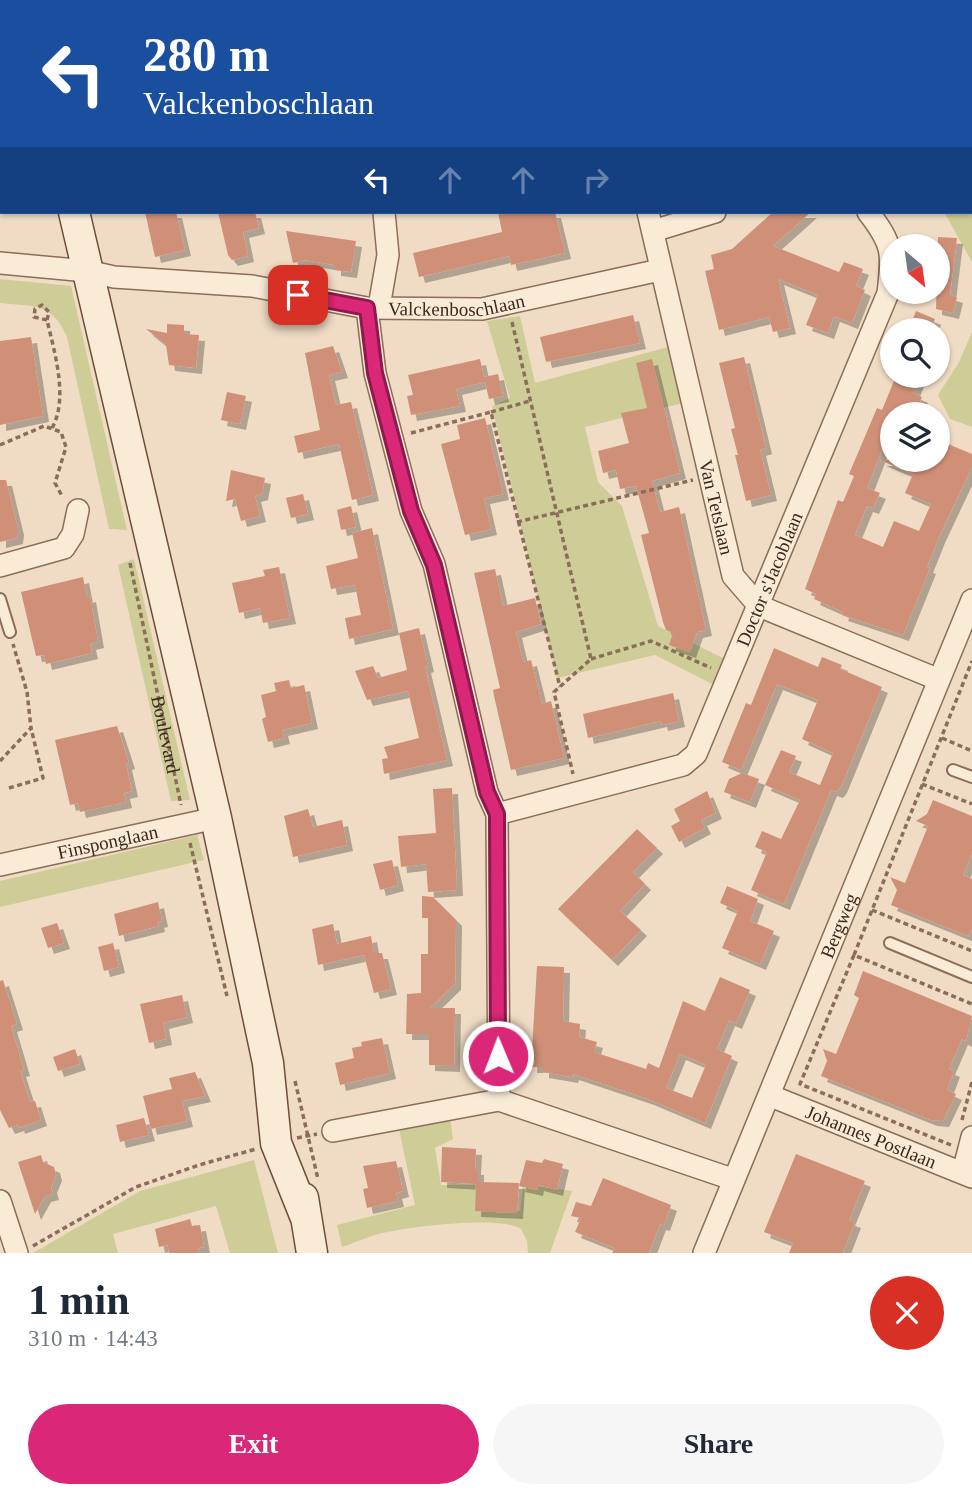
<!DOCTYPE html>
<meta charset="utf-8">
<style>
:root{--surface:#fff;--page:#f6f6f7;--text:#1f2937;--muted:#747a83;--accent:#db2777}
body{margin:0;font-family:Georgia,serif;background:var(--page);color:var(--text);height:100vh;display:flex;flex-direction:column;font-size:26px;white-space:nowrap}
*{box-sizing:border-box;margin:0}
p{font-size:23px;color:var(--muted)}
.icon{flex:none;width:38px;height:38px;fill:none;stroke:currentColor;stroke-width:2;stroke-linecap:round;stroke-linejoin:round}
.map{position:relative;height:1253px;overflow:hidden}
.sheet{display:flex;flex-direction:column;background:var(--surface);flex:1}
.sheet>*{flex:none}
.hud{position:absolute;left:0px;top:0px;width:973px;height:214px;box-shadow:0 2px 5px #0004;background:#1a4fa0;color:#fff;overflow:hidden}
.needle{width:46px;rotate:151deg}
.controls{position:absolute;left:880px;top:234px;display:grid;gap:14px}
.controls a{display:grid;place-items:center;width:70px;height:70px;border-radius:50%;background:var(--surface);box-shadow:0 2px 5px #0004;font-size:35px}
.pin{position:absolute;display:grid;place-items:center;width:60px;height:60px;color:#fff;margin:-30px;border-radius:14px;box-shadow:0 4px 10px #0006}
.me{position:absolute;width:77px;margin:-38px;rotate:359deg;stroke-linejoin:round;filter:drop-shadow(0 0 5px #0008)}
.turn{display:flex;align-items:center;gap:24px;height:147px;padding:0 28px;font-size:32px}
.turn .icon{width:91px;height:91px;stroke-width:2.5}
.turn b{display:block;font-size:49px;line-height:60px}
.lanes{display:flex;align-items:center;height:66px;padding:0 28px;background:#0003;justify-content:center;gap:35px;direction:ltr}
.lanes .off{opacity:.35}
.round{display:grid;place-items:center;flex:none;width:74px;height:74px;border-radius:37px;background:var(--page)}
.overview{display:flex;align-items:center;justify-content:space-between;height:119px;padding:0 28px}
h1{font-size:42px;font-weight:600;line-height:52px}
.button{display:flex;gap:14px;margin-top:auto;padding:14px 28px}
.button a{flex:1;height:80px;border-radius:42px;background:var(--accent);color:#fff;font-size:28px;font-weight:600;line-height:80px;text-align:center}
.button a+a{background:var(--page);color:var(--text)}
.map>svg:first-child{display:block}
</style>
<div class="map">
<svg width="972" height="1253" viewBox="0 0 972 1253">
<defs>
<filter id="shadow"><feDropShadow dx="6" dy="6" stdDeviation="0" flood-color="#0004"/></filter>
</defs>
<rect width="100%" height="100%" fill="#f0dcc4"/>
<path fill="#cfcd97" d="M972,13V262L944,212H971Z
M0,279L71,286L127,530L109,529L67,337C52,302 34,307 0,303Z
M520,316L535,383L672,346L687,402L585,427L598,482L622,506L658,626L727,660L716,686L655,655L557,678L492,406L510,398L487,321Z
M972,332V427L950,419L938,395L959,362Z
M134,559L190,800L171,801L118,565Z
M197,835L204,860L0,907V881Z
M450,1117L453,1139L435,1148L441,1185H499L498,1207L520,1211L523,1184L572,1191L550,1253H528L527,1241L521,1229C500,1215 404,1227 379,1234C366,1237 354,1243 342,1247L337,1225L415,1205L399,1129Z
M254,1160L278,1253H230L216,1206L113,1234L118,1253H33L140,1191Z"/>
<path fill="#d09078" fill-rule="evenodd" filter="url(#shadow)" d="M145,212H176L185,250L155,257Z
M218,212H255L259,228L243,232L248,256L232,260L228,255Z
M498,212H555L565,253L511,265L509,256L419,277L413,253L502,232Z
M773,212H811L773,246L839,272L844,262L863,269L856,286L865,290L852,323L834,316L828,333L806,325L818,295L778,279L790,328L773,332L769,317L719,330L705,271L714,269L711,255L732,249Z
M286,231L356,241L351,272L335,270V265L305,260L293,263Z
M938,237L957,238L950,295L957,297L953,313L936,309Z
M916,311L935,319L930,331H908Z
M633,315L640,343L546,362L540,337Z
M167,324L184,325V334L199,335L196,368L169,365L166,345L146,329L167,333Z
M31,337L43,416L0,425V341Z
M333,346L342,372L329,375L336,405L351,402L373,495L352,500L339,444L298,453L294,436L320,430L305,353Z
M744,357L766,448L760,450L771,495L746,501L735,455H738L731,429L735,428L719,363Z
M480,359L484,377L498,374L503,396L489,399L485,382L456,389L460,406L411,415L407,396L413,395L408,375Z
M652,359L680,473L652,481L660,512L679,507L706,630L697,632L690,652L669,645L673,633L666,630L663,622L641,535L649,533L636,486L620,489L616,470L603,473L598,451L629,443L621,413L647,408L636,363Z
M896,376H920L913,393L922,397L914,415H892V424L867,488L880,493L873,508L867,506L855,535L883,547L894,521L919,531L931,504L905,493L913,474L880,460H941L948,444L972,454V467L939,537L927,567L930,568L903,635L842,615L843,612L814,599L816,594L805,589L838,500L843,502L854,476L849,474L877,408L882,410Z
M227,392L246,396L240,424L221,420Z
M485,418L503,494L484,498L491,529L465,535L441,444L460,439L457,425Z
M231,470L265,478L262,494L255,496L260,516L241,521L235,499L226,501Z
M0,480H6L18,529L17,538L0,542Z
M303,494L308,514L291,518L286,498Z
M351,506L356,527L341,530L337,510Z
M372,528L393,629L349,639L345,618L361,615L355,585L331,589L326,566L358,558L352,533Z
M279,567L290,618L263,623L260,608L239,613L232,583L265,576L263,570Z
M495,569L503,606L535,598L541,624L516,632L523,662L531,660L542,704L551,701L564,758L511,770L494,696L493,690L500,688L474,573Z
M83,577L87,597L90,596L98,642L90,644L92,653L46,664L44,655L36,656L21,592Z
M419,628L428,666L425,667L447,760L384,774L382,759L388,758L384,747L419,738L408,691L367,700L355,671L373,666L378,678L407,670L399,633Z
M774,648L818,667L822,657L842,665L840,669L882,687L841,787L837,792L831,790L784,904L751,890L767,852L755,847L762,831L781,839L800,800L765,785L781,750L796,756L789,772L820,785L833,753L802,739L818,700L777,684L741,770L722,762L746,703L751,705Z
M289,680L291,688L304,685L312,723L282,730L284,738L268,742L262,719L266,717L261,695L276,691L274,683Z
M673,693L679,721L662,725L661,721L588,738L583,714Z
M117,726L129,763L126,764L132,791L124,793L126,802L80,812L78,803L70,805L55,740Z
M742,773L759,779L750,802L724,792L729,779Z
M452,788L457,890L428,892L426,864L401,867L398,836L436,833L433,789Z
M707,791L716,813L701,820L705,828L679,842L671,826L680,821L674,809Z
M933,800L972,816V854L963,875L972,879V929L968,936L891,905L897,890L890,877L905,883L928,826L916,821L927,814Z
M308,809L313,827L342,820L347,845L293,857L284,816Z
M637,829L657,848L633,872L645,884L620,911L641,930L612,960L558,909Z
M392,860L398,885L380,890L373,864Z
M727,886L758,899L750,921L774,931L760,964L722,948L738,911L720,903Z
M422,896L433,897L456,920L455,984L430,1008H455L454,1066L429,1065V1034H406L407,994L421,993V954H428V918H422Z
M158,902L162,921L158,922L159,926L119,936L114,914Z
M57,923L64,943L48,948L41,928Z
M333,924L337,944L371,936L374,953H372H382L391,989L374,993L364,955L318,965L312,929Z
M113,943L119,967L104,971L98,947Z
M537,966L564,967L563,1021L580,1024L579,1037L597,1042L594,1052L646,1069L648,1063L659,1068L683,1001L705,1011L720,977L750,990L736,1023L729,1020L717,1049L732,1056L705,1123L648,1099L573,1074L572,1077L543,1072V1067H531ZM680,1054L706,1065L692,1098L666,1088Z
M863,971L972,1016L966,1041L962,1039L949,1069L954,1071L947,1090L956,1094L943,1121L931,1120L821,1076L827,1061L823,1049L836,1054L859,998L854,995Z
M3,980L17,1024L11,1026L24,1070L20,1071L30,1102L35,1101L41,1120L19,1128L18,1125L9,1128L0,1110V981Z
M182,995L187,1017L163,1023L166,1039L149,1043L140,1004Z
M382,1038L390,1073L340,1085L335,1063L354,1058L352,1048L362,1046L361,1042Z
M75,1049L80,1064L58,1071L53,1057Z
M195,1072L205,1096L182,1101L187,1121L151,1129L143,1096L172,1089L169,1078Z
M144,1118L149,1135L120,1142L116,1125Z
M442,1147L476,1149L475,1169H478V1182L519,1183L517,1213L475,1211L476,1184L441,1182Z
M796,1154L865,1181L849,1220L855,1222L843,1253H789L793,1243L764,1232Z
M41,1155L43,1162L54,1167L56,1175L51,1187L53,1194L45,1196L35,1214L18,1162Z
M544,1159L563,1164L557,1190L538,1185L537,1190L519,1186L526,1160L542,1163Z
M396,1161L403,1191L396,1193L398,1201L367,1208L363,1189L368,1188L363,1166Z
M603,1178L671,1205L664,1225L660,1224L649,1253H612L615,1248L575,1232L581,1218L571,1216L576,1202L591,1206Z
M190,1219L192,1226L200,1225L204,1247L198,1248L199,1253H169L168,1245L159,1247L155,1229Z"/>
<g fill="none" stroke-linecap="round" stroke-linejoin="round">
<g stroke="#8b6d59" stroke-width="14">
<path id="lane" d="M0,599L10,632
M953,770L972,777
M890,943L972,977"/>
</g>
<g stroke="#8b6d59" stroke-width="24">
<g id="street">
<path d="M262,0L263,2"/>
<path d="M568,0L569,2"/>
<path d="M862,0L864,2"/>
<path d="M654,2L657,0"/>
<path id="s2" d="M648,212L733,576L759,606L937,679"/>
<path d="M653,231L715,212"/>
<path id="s3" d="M0,263L87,271L114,277L252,286L367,308L482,309L660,270"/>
<path d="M379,307L388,255L384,212"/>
<path d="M367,308L375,373L411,511L434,564L487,792L497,814L499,1100"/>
<path d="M0,566L64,548L73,534L78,510"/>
<path id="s4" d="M497,814L683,765L696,754L888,293C893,253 893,244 868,212"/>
<path id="s5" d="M0,865L216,818"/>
<path id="s6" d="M771,1096L972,1177"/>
<path d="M333,1131L499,1100L732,1179"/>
<path d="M963,1172L972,1137"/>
<path d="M0,1201L17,1253"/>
<path id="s7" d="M704,1253L972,600"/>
</g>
</g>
<g stroke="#6d4e3c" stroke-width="33">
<path id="secondary" d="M28,0L29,2
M74,212L216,818L268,1063L276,1143L306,1218
M303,1198L312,1253"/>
</g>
<g stroke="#8b6d59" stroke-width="3.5" stroke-dasharray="5 3.5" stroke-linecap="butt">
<path d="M426,0L427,2"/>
<path d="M435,2L437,0"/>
<path d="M971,98L972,100"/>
<path d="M47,320L34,317L35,309L42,305L49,312L47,320C54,351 69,398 52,428"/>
<path d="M512,322L591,659L554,692L573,774"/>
<path d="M491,412L530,401"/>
<path d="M411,433L491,412L560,687"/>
<path d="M0,445L44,426L61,432L66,447L55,483L62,496"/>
<path d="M517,522L693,480"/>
<path id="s1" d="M130,563L181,805"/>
<path d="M591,659L651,641L711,668"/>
<path d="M942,738L972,751"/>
<path d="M0,761L31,728L27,692L13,644"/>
<path d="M922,784L972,804"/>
<path d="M9,788L43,778L31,728"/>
<path d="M190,843L227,996"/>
<path d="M872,910L972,951"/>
<path d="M854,955L972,661"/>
<path d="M295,1081L318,1179"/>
<path d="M962,1120L972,1082"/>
<path d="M297,1138L317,1134"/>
<path d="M951,1145L800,1084L854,955L972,1004"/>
<path d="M33,1246L136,1187L199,1165L256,1149"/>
</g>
<use href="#lane" stroke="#faebd7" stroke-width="10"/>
<use href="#street" stroke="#faebd7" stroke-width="21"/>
<use href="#secondary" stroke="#faebd7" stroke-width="30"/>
</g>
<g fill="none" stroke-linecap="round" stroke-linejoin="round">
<g stroke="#8e194d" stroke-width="18">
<path id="route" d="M298,295L367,308L375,373L411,511L434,565L487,792L497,814L498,1056"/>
</g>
<use href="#route" stroke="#db2777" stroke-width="12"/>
</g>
<g text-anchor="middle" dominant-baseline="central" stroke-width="6" stroke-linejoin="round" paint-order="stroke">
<g font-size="19" fill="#3b281e" stroke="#f7e8d4">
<text stroke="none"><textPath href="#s3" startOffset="460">Valckenboschlaan</textPath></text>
<text stroke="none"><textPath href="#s2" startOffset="303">Van Tetslaan</textPath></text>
<text stroke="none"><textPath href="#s4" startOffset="399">Doctor s'Jacoblaan</textPath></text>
<text stroke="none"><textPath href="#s1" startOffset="175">Boulevard</textPath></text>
<text stroke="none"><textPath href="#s5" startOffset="110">Finsponglaan</textPath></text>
<text stroke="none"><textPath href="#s7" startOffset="354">Bergweg</textPath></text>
<text stroke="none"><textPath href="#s6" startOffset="108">Johannes Postlaan</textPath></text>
</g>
</g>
</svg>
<div class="controls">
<a><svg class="needle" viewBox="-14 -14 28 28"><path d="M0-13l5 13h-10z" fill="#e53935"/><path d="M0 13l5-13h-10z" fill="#747a83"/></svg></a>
<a><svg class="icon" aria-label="search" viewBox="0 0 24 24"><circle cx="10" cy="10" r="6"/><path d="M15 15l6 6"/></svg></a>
<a><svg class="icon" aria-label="layers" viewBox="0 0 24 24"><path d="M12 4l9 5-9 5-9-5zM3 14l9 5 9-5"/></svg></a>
</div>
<div class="pin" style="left:298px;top:295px;background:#d93025"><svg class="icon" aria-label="arrive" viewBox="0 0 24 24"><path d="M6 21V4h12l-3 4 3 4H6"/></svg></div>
<svg class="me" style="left:498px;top:1056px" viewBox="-20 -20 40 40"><circle r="17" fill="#db2777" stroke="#fff" stroke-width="3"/><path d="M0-11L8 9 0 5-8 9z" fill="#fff"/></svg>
<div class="hud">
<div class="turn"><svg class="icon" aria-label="left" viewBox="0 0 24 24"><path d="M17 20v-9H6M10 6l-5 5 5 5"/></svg><div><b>280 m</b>Valckenboschlaan</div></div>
<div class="lanes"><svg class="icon" aria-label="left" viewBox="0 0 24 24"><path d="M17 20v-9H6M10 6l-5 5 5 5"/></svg><svg class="icon off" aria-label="ahead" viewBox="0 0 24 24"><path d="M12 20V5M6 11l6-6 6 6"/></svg><svg class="icon off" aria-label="ahead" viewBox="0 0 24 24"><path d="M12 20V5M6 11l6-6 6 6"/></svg><svg class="icon off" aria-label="right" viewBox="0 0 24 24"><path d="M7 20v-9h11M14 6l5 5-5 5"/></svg></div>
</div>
</div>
<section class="sheet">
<div class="overview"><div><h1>1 min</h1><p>310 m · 14:43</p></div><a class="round" style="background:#d93025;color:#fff"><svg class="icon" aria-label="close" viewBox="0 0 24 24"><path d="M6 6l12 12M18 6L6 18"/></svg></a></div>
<div class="button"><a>Exit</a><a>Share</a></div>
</section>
